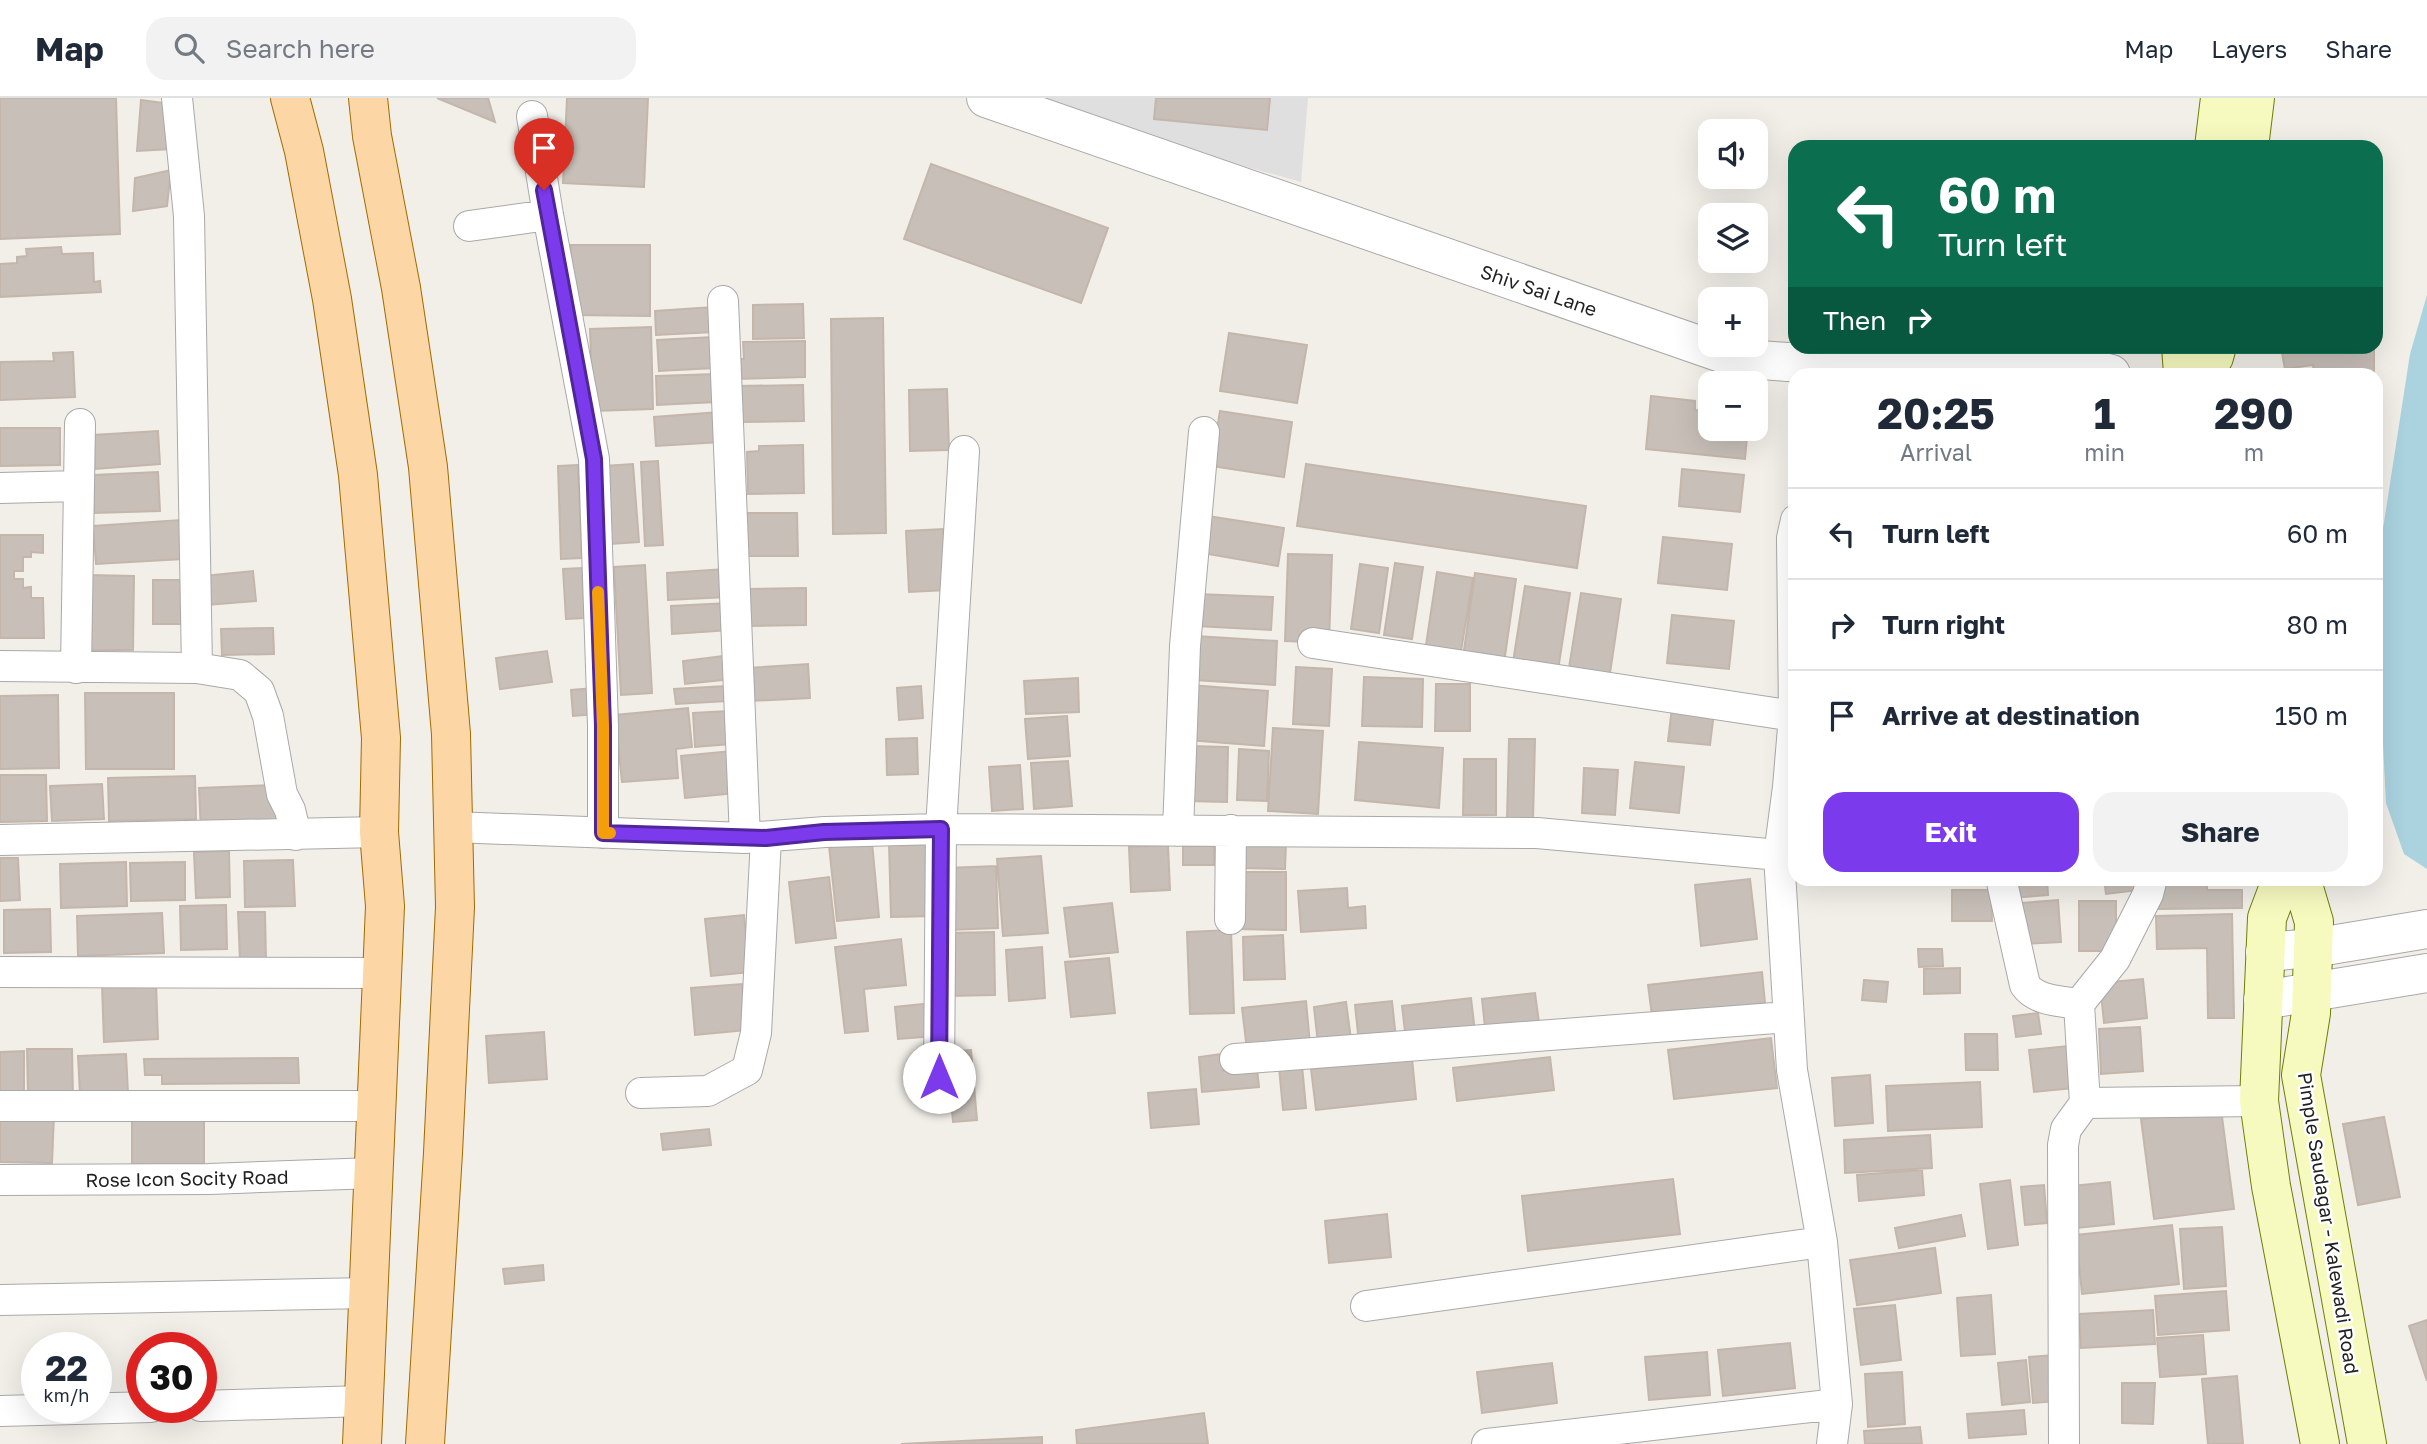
<!DOCTYPE html>
<meta charset="utf-8">
<style>
:root{--surface:#fff;--page:#f2f2f3;--text:#1f2937;--muted:#747a83;--line:#e0e1e3;--accent:#7c3aed}
body{margin:0;font-family:"Golos Text",sans-serif;background:var(--page);color:var(--text);height:100vh;display:flex;flex-direction:column;font-size:26px;white-space:nowrap}
*{box-sizing:border-box;margin:0}
p{font-size:23px;color:var(--muted)}
.icon{flex:none;width:38px;height:38px;fill:none;stroke:currentColor;stroke-width:2;stroke-linecap:round;stroke-linejoin:round}
.map{position:relative;flex:1;overflow:hidden}
.details{position:absolute;left:1788px;top:270px;width:595px;height:518px;display:flex;flex-direction:column;background:var(--surface);border-radius:21px;box-shadow:0 7px 28px #0002}
.details>*{flex:none}
.guide{position:absolute;left:1788px;top:42px;width:595px;height:214px;border-radius:21px;box-shadow:0 7px 28px #0002;background:#0b6e4f;color:#fff;overflow:hidden}
.fabs{position:absolute;left:1698px;top:21px;display:grid;gap:14px}
.fabs a{display:grid;place-items:center;width:70px;height:70px;border-radius:14px;background:var(--surface);box-shadow:0 7px 28px #0002;font-size:35px}
.speed{position:absolute;left:21px;top:1234px;display:flex;gap:14px;font-size:35px;font-weight:700;text-align:center}
.speed>*{display:grid;place-content:center;width:91px;height:91px;border-radius:50%;background:var(--surface);box-shadow:0 7px 28px #0002;line-height:1}
.speed small{font-size:18px;font-weight:400}
.speed .limit{border:10px solid #d22;background:#fff;color:#111}
.pin{position:absolute;display:grid;place-items:center;width:60px;height:60px;color:#fff;margin:-72px -30px;border-radius:50% 50% 50% 0;rotate:-45deg;box-shadow:0 0 7px #0007}
.pin .icon{rotate:45deg}
.me{position:absolute;width:77px;margin:-38px;rotate:0deg;stroke-linejoin:round;filter:drop-shadow(0 0 5px #0008)}
.turn{display:flex;align-items:center;gap:24px;height:147px;padding:0 35px;font-size:32px}
.turn .icon{width:91px;height:91px;stroke-width:2.5}
.turn b{display:block;font-size:49px;line-height:60px}
.then{display:flex;align-items:center;height:66px;padding:0 35px;background:#0003;gap:14px;font-size:26px}
.eta{display:flex;justify-content:space-evenly;align-items:center;height:119px;text-align:center}
.eta b{font-size:42px;font-weight:700;line-height:49px}
.primary-button{display:flex;gap:14px;margin-top:auto;padding:14px 35px}
.primary-button a{flex:1;height:80px;border-radius:21px;background:var(--accent);color:#fff;font-size:28px;font-weight:700;line-height:80px;text-align:center}
.primary-button a+a{background:var(--page);color:var(--text)}
ul{padding:0;list-style:none}
li{display:flex;align-items:center;gap:21px;height:91px;padding:0 35px;border-top:2px solid var(--line)}
li div{flex:1}
li b{display:block;font-size:26px}
li em{font-style:normal}
header{display:flex;align-items:center;gap:42px;box-sizing:border-box;height:98px;padding:0 35px;background:var(--surface);border-bottom:2px solid var(--line)}
header strong{font-size:33px}
nav{display:flex;gap:38px;margin-inline-start:auto;font-size:24px}
.search{width:490px;height:63px;background:var(--page);display:flex;align-items:center;gap:18px;box-sizing:border-box;padding:0 24px;border-radius:21px;color:var(--muted);font-size:26px}
.map>svg:first-child{display:block}
</style>
<header>
<strong>Map</strong>
<div class="search"><svg class="icon" aria-label="search" viewBox="0 0 24 24"><circle cx="10" cy="10" r="6"/><path d="M15 15l6 6"/></svg>Search here</div>
<nav><a>Map</a><a>Layers</a><a>Share</a></nav>
</header>
<div class="map">
<svg width="2427" height="1346" viewBox="0 0 2427 1346">
<rect width="100%" height="100%" fill="#f2efe9"/>
<path fill="#e0dfdf" d="M1016,0H1308L1301,84L1143,40Z"/>
<path fill="#aad3df" d="M2427,197V771L2404,756L2386,705L2377,528L2376,476L2410,256Z"/>
<path fill="#c7bfb8" stroke="#c4b6ab" stroke-width="2" d="M0,0H116L120,136L0,141Z
M437,0H488L495,24Z
M567,0H648L644,89L563,85Z
M1156,0H1270L1267,32L1154,21Z
M141,2L170,6L172,51L137,53Z
M931,66L1108,130L1081,205L904,141Z
M171,72L167,108L133,113L135,80Z
M571,147H650V218L571,217Z
M61,149L62,156L93,155L94,184L100,183L101,194L0,199V166L17,165V159L27,158L26,151Z
M803,206L804,240L753,241V207Z
M713,209L714,234L656,237L655,213Z
M883,220L886,435L833,436L831,221Z
M651,229L653,311L593,313L590,231Z
M1229,235L1307,247L1297,305L1220,293Z
M713,239L715,270L659,273L657,242Z
M805,243V279L734,281L733,261H744L743,244Z
M2331,248H2374V276H2314L2313,267L2285,271L2282,255Z
M73,254L75,299L0,302V264L54,263L53,255Z
M716,276L717,304L657,307L656,278Z
M803,287L804,323L740,324L739,288Z
M947,291L949,352L910,353L909,292Z
M1651,298L1695,303V312L1710,314V331H1737L1736,338L1747,339L1745,361L1646,351Z
M1220,313L1292,324L1284,379L1211,368Z
M719,314L721,344L656,348L654,319Z
M0,330H60V367L0,368Z
M158,333L160,366L95,371L93,337Z
M803,347L804,395L748,396L747,354L759,353V348Z
M658,363L663,447L645,448L641,364Z
M633,366L639,444L610,446L604,368Z
M1306,366L1586,408L1577,470L1297,428Z
M578,367L582,460L561,461L558,368Z
M1682,371L1744,377L1740,414L1679,408Z
M158,374L160,413L94,415L93,377Z
M743,415H797L798,458H743Z
M1208,418L1284,430L1278,468L1202,455Z
M181,422L183,461L96,466L93,428Z
M943,431L947,492L909,494L906,433Z
M0,437H43V455L31,454V459H23V473H14V481H23V490L31,489V500H43L44,540H0Z
M1663,439L1732,446L1727,492L1658,485Z
M1288,456L1332,457L1329,545L1285,543Z
M1395,465L1423,469L1412,541L1384,537Z
M1360,466L1388,470L1379,535L1351,531Z
M645,467L652,595L621,597L614,469Z
M582,470L585,520L566,521L563,471Z
M725,471L727,499L668,502L667,475Z
M253,473L256,503L207,507L204,478Z
M1437,474L1473,480L1461,553L1426,547Z
M1475,475L1516,481L1504,565L1463,559Z
M88,477L134,478L133,552H87Z
M153,482H181V526H153Z
M1525,488L1570,495L1558,572L1513,564Z
M806,490V527L746,528V491Z
M1581,495L1621,501L1609,582L1568,576Z
M1197,496L1273,499L1271,532L1196,528Z
M728,505L730,532L672,536L671,508Z
M1672,517L1734,523L1729,571L1667,565Z
M273,530L274,556L222,557L221,531Z
M1195,538L1277,543L1275,587L1193,582Z
M547,553L552,584L500,591L496,560Z
M730,557L732,581L685,586L683,563Z
M808,566L810,600L750,603L748,570Z
M1296,569L1332,571L1329,628L1293,626Z
M1364,579L1423,581L1422,629L1362,628Z
M1078,580L1079,614L1026,616L1024,583Z
M1436,586H1470V633H1435Z
M1190,587L1268,593L1264,648L1187,642Z
M726,588L727,603L676,606L674,591Z
M921,588L923,620L899,622L897,590Z
M595,590L596,616L573,618L571,592Z
M85,595H174V671H86Z
M58,597L59,670L0,671V598Z
M1672,609L1714,614L1710,647L1668,643Z
M688,610L692,649L676,651L678,680L622,684L615,617Z
M728,613L731,646L695,649L693,615Z
M1067,618L1070,658L1028,661L1025,621Z
M1273,630L1323,633L1318,716L1268,713Z
M917,640L918,676L887,677L886,641Z
M1509,641H1535L1533,723L1507,722Z
M1359,644L1443,650L1439,710L1355,702Z
M1187,648L1228,649L1227,704L1186,703Z
M1239,651L1269,653L1267,703L1237,702Z
M732,653L736,695L685,700L681,658Z
M1464,661H1496V717H1463Z
M1068,663L1072,708L1034,711L1031,665Z
M1635,664L1684,669L1679,715L1630,710Z
M1020,667L1023,711L992,713L989,669Z
M1584,670L1618,672L1615,717L1582,715Z
M0,677H46L47,723L0,724Z
M195,678L196,721L109,723L108,680Z
M102,686L104,721L52,723L50,688Z
M275,687L277,733L201,735L199,690Z
M1242,743L1286,745L1285,771L1241,770Z
M872,744L879,819L837,823L829,748Z
M932,744L935,818L891,819L889,745Z
M1168,747L1170,792L1131,794L1129,749Z
M1183,748H1214V767H1183Z
M229,753L230,799L196,800L194,754Z
M1041,758L1048,835L1003,838L997,761Z
M0,760H18L20,802L0,803Z
M293,762L295,808L245,809L244,763Z
M126,764L127,808L61,810L60,766Z
M185,764V802L131,803L130,765Z
M996,768L998,830L949,832L946,770Z
M1238,774H1286V832L1237,831Z
M829,779L836,840L796,845L789,784Z
M2010,780H2047L2048,797L2011,800Z
M2104,780H2138L2140,792L2106,796Z
M2159,780H2207V792H2242V810L2159,811Z
M1750,781L1757,841L1701,848L1695,787Z
M1347,790L1348,810L1365,808L1366,830L1301,834L1298,793Z
M1952,792H1991L1992,823H1952Z
M2058,802L2061,844L2024,846L2021,805Z
M2079,803H2116V853H2079Z
M1112,805L1118,854L1070,859L1064,810Z
M226,807L227,851L181,852L180,808Z
M50,811L51,854L4,855V812Z
M238,814H265L266,863H240Z
M162,815L164,855L78,858L77,818Z
M2232,816L2234,920H2208L2207,850L2157,851L2156,818Z
M744,817L750,874L711,878L705,821Z
M1231,832L1234,915L1190,916L1187,834Z
M994,834L995,897L948,898L946,835Z
M1283,837L1285,881L1244,882L1243,839Z
M901,841L906,887L864,891L868,933L845,935L835,849Z
M1042,849L1045,900L1009,903L1006,852Z
M1918,851H1942L1943,868L1919,869Z
M1109,860L1115,915L1071,919L1065,864Z
M1960,870V895L1924,896V871Z
M1762,874L1765,905L1652,918L1648,887Z
M2143,881L2147,920L2104,925L2100,885Z
M1864,882L1888,884L1886,904L1862,902Z
M156,885L158,941L104,944L102,887Z
M742,886L746,932L695,937L691,890Z
M1535,895L1540,932L1486,939L1482,901Z
M1471,900L1475,934L1406,942L1402,908Z
M1306,903L1310,946L1247,952L1242,910Z
M1392,903L1396,941L1359,945L1355,907Z
M1346,904L1351,941L1318,946L1314,909Z
M932,905L935,938L898,941L895,909Z
M2038,915L2041,936L2016,939L2013,918Z
M2140,929L2143,973L2101,976L2099,931Z
M544,934L547,981L489,985L486,938Z
M1965,936H1997L1998,972H1966Z
M1771,940L1777,990L1674,1001L1668,952Z
M2068,948L2073,990L2034,994L2029,952Z
M27,951H72L73,999H28Z
M971,952L977,1022L953,1024L947,954Z
M24,953V997H0V954Z
M126,956L128,995L80,997L78,958Z
M1222,956L1223,973L1257,970L1259,989L1202,994L1199,959Z
M1550,959L1554,992L1457,1003L1453,970Z
M298,960L299,985L162,986V977H145L144,961Z
M1412,960L1416,1001L1316,1012L1311,971Z
M1302,967L1306,1010L1283,1012L1279,969Z
M1870,977L1873,1025L1835,1028L1832,980Z
M1980,984L1982,1029L1888,1033L1886,988Z
M1196,991L1199,1026L1151,1030L1148,995Z
M2221,1011L2234,1111L2154,1121L2141,1021Z
M0,1016L54,1017L52,1065L0,1064Z
M132,1017H204V1077H132Z
M2384,1019L2400,1099L2358,1107L2343,1026Z
M709,1031L711,1047L663,1052L661,1036Z
M1930,1037L1932,1070L1845,1075L1844,1042Z
M1922,1072L1924,1097L1859,1103L1857,1077Z
M1673,1081L1680,1136L1528,1153L1522,1098Z
M2010,1082L2018,1147L1988,1151L1980,1086Z
M2110,1084L2114,1126L2077,1130L2073,1088Z
M2044,1087L2047,1125L2025,1127L2021,1089Z
M1387,1116L1391,1159L1329,1165L1325,1123Z
M1961,1117L1965,1138L1899,1150L1895,1130Z
M2172,1127L2179,1186L2082,1196L2076,1137Z
M2222,1129L2226,1188L2184,1191L2180,1131Z
M1935,1150L1941,1195L1857,1207L1850,1162Z
M543,1167L544,1182L505,1186L503,1171Z
M2226,1193L2229,1232L2158,1237L2155,1198Z
M1991,1197L1995,1256L1961,1258L1957,1200Z
M1895,1207L1901,1262L1861,1267L1854,1211Z
M2153,1212L2155,1246L2081,1250L2079,1216Z
M2427,1222V1283L2409,1228Z
M2203,1237L2206,1276L2160,1279L2157,1240Z
M1790,1245L1795,1290L1723,1298L1718,1252Z
M1707,1254L1710,1297L1649,1302L1645,1259Z
M2054,1257L2057,1303L2033,1305L2029,1259Z
M2026,1262L2030,1304L2002,1307L1998,1265Z
M1552,1265L1557,1305L1482,1315L1477,1274Z
M1902,1274L1905,1326L1868,1329L1865,1276Z
M2237,1278L2243,1346H2208L2202,1281Z
M2122,1285H2155L2153,1326L2122,1325Z
M2024,1312L2026,1336L1969,1340L1967,1316Z
M1204,1315L1208,1346H1077L1076,1332Z
M1920,1329L1922,1346H1865L1864,1333Z
M1042,1339V1346H901Z"/>
<g fill="none" stroke-linecap="round" stroke-linejoin="round">
<g stroke="#a9a9a9" stroke-width="32">
<path id="minor" d="M177,0L189,118L197,570
M532,18L548,117L594,361L603,628V735
M469,128L548,117
M723,203L745,740
M0,390L79,388
M1796,422L1792,440L1794,618L1788,689L1779,757L1792,972L1822,1144L1837,1306L1832,1346
M1313,545L1794,618
M0,568L197,570L240,577L259,593L268,618L282,696L290,712L296,737
M76,570L80,326
M453,729L745,740L825,734L941,731L1537,735L1779,757
M1178,733L1185,548L1204,334
M0,742L379,734
M2001,780L2025,887C2036,903 2061,903 2079,906L2085,1005L2066,1031L2063,1047L2064,1346
M1230,821L1231,732
M0,874L382,875
M2079,906L2115,861L2148,796L2152,780
M1235,961L1788,919
M939,979L941,731L964,353
M641,995L708,993L747,972L756,935L766,740
M2085,1005L2259,1003
M0,1008H377
M0,1082L209,1081L374,1075
M0,1202L368,1195
M1366,1208L1822,1144
M201,1308L364,1303
M0,1313L151,1309
M1487,1346L1837,1306"/>
</g>
<g stroke="#a9a9a9" stroke-width="40">
<path id="tertiary" d="M986,0L1736,260L1787,264L1966,257L2099,273L2111,276
M2265,854L2313,850L2427,831
M2263,902L2427,875"/>
</g>
<g stroke="#707d05" stroke-width="40">
<path id="secondary" d="M2214,49L2220,0
M2249,49L2255,0
M2181,248L2183,276
M2203,276L2214,259L2217,248
M2282,780L2267,820L2259,1003L2271,1088L2320,1346
M2301,780L2314,824L2311,915L2301,977L2367,1346"/>
</g>
<g stroke="#a06b00" stroke-width="40">
<path id="primary" d="M290,0L304,53L332,201L358,377L381,640L379,734L385,808L362,1346
M368,0L372,38L401,190L428,369L451,636L455,809L443,1055L425,1346"/>
</g>
<use href="#minor" stroke="#fff" stroke-width="30"/>
<use href="#tertiary" stroke="#fff" stroke-width="38"/>
<use href="#secondary" stroke="#f7fabf" stroke-width="38"/>
<use href="#primary" stroke="#fcd6a4" stroke-width="38"/>
</g>
<g fill="none" stroke-linecap="round" stroke-linejoin="round">
<g stroke="#51269a" stroke-width="18">
<path id="route" d="M544,92L594,361L603,628V735L766,740L824,734L941,731L939,979"/>
</g>
<use href="#route" stroke="#7c3aed" stroke-width="12"/>
<path stroke="#f59e0b" stroke-width="12" d="M598,494L603,628V735H610"/>
</g>
<g text-anchor="middle" dominant-baseline="central" stroke-width="5" stroke-linejoin="round" paint-order="stroke">
<g font-size="19" fill="#222" stroke="#fff">
<text transform="translate(1539 192) rotate(19)">Shiv Sai Lane</text>
<text transform="translate(187 1080) rotate(-1)">Rose Icon Socity Road</text>
<text transform="translate(2329 1125) rotate(81)">Pimple Saudagar - Kalewadi Road</text>
</g>
</g>
</svg>
<div class="fabs">
<a><svg class="icon" aria-label="sound" viewBox="0 0 24 24"><path d="M4 9h4l5-4v14l-5-4H4zM17 9q2 3 0 6"/></svg></a>
<a><svg class="icon" aria-label="layers" viewBox="0 0 24 24"><path d="M12 4l9 5-9 5-9-5zM3 14l9 5 9-5"/></svg></a>
<a>+</a>
<a>−</a>
</div>
<div class="speed"><div>22<small>km/h</small></div><div class="limit">30</div></div>
<div class="pin" style="left:544px;top:92px;background:#d93025"><svg class="icon" aria-label="arrive" viewBox="0 0 24 24"><path d="M6 21V4h12l-3 4 3 4H6"/></svg></div>
<svg class="me" style="left:939px;top:979px" viewBox="-20 -20 40 40"><circle r="19" fill="#fff"/><path d="M0-13L10 11 0 6-10 11z" fill="#7c3aed"/></svg>
<div class="guide">
<div class="turn"><svg class="icon" aria-label="left" viewBox="0 0 24 24"><path d="M17 20v-9H6M10 6l-5 5 5 5"/></svg><div><b>60 m</b>Turn left</div></div>
<div class="then">Then<svg class="icon" aria-label="right" viewBox="0 0 24 24"><path d="M7 20v-9h11M14 6l5 5-5 5"/></svg></div>
</div>
<section class="details">
<div class="eta">
<div><b>20:25</b><p>Arrival</p></div>
<div><b>1</b><p>min</p></div>
<div><b>290</b><p>m</p></div>
</div>
<ul>
<li><svg class="icon" aria-label="left" viewBox="0 0 24 24"><path d="M17 20v-9H6M10 6l-5 5 5 5"/></svg><div><b>Turn left</b></div><em>60 m</em></li>
<li><svg class="icon" aria-label="right" viewBox="0 0 24 24"><path d="M7 20v-9h11M14 6l5 5-5 5"/></svg><div><b>Turn right</b></div><em>80 m</em></li>
<li><svg class="icon" aria-label="arrive" viewBox="0 0 24 24"><path d="M6 21V4h12l-3 4 3 4H6"/></svg><div><b>Arrive at destination</b></div><em>150 m</em></li>
</ul>
<div class="primary-button"><a>Exit</a><a>Share</a></div>
</section>
</div>
